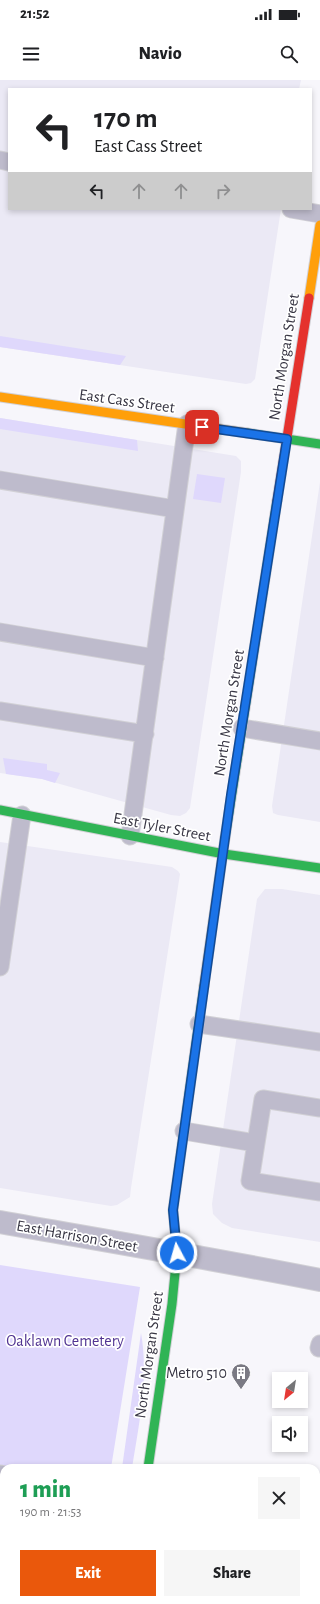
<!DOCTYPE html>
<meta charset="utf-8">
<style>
:root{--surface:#fff;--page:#f6f6f6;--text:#202124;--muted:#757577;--accent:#ea580c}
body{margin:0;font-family:"Alegreya Sans",sans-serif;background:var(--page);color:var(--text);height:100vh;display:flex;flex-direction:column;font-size:15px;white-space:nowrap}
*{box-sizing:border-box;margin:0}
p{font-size:13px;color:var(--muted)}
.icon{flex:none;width:22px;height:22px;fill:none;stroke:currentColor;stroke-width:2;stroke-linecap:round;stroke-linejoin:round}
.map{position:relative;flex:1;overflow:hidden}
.panel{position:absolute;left:0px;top:1384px;width:320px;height:140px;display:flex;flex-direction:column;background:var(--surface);border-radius:12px 12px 0 0;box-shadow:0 2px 6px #0003}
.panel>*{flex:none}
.guide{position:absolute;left:8px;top:8px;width:304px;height:122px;border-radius:0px;box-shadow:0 2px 6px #0003;background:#fff;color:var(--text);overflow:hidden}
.needle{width:26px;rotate:210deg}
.controls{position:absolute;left:272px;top:1292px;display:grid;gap:8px}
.controls a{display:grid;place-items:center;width:36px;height:36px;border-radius:0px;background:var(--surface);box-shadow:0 2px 6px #0003;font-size:20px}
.pin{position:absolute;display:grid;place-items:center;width:34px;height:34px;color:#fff;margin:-17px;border-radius:8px;box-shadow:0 2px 6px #0006}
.me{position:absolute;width:44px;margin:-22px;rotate:354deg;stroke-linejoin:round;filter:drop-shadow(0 0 3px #0008)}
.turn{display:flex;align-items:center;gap:14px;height:84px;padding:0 20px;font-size:18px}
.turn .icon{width:52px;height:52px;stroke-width:2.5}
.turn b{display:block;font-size:28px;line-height:34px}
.lanes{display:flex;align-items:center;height:38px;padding:0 20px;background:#0003;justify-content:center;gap:20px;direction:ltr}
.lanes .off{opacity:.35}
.round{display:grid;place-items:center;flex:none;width:42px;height:42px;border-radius:0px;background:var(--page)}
.head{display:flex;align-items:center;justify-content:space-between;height:68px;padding:0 20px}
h1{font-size:24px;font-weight:800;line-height:30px;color:#1e9e55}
.primary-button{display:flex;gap:8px;margin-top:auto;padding:8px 20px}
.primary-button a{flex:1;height:46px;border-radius:0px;background:var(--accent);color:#fff;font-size:16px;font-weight:800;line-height:46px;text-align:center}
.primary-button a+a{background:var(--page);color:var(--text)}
.status{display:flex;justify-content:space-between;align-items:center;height:28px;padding:0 20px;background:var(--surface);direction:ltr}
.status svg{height:11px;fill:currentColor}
header{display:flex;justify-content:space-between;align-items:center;height:52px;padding:0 20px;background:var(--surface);font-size:18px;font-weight:800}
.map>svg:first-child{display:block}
</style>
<div class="status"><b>21:52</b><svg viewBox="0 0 49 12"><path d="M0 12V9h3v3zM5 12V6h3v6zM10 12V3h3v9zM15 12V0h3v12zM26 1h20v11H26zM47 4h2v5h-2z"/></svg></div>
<header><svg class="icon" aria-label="menu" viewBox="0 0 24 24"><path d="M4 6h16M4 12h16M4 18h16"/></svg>Navio<svg class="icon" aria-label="search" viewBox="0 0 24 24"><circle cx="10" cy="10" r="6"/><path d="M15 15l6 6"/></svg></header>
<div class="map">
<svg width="320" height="1524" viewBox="0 0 320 1524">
<rect width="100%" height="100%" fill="#f7f6fb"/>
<path fill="#ebe9f5" d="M0,0H301L299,9H9V129H281L255,299L251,303L246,304L0,267Z
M0,338L236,376L241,381V392L191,721L190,728L186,733L180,736L171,735L42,699L0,693Z
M320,402V742L278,735L273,733L272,726Z
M0,762L172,787L178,791L180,794L131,1108L130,1117L117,1125L111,1126L0,1108Z
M265,809H282L320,815V1162L232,1148L222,1143L213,1134L212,1124L257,819Z"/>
<path fill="#dfd8fc" d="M0,256L126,276L120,285L0,267Z
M0,338L137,360L138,371L0,349Z
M197,394L225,398L221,423L193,419Z
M3,678L47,684V690L60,693L55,703L42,699L6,694Z
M0,1185L140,1207L111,1388H4V1520H91L90,1524H0Z
M141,1253C149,1298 139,1344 132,1388H122Z"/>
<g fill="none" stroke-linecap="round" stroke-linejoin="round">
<g stroke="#d1d0d5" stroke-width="19">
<path id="lane" d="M0,80L9,82
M291,129L320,134
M0,400L175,429
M0,552L155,578
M0,631L145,654
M242,648L320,661
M130,756L187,344
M0,887L22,735
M199,944L320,962
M320,1028L263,1019L250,1101L320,1112
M184,1051L255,1063
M319,1268L320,1264
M0,1394L4,1395"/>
</g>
<g stroke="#d1d0d5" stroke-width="24">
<path id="street" d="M0,1142C107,1161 214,1179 320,1200"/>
</g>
<g stroke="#d1d0d5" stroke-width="11">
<path id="fast" d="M247,353L320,364
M0,730L224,774L320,788
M225,758L277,421
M148,1388L172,1224L177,1173L173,1130L204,906"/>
</g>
<g stroke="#d1d0d5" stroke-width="11">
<path id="slow" d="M309,218L320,145
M0,317L247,353
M204,906L225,758"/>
</g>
<g stroke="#d1d0d5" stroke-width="11">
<path id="jam" d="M277,421L309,218
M128,1524L129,1520"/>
</g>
<use href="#lane" stroke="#bebbcc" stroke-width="17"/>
<use href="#street" stroke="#bebbcc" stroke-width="22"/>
<use href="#fast" stroke="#30b455" stroke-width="9"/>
<use href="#slow" stroke="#ff9f0a" stroke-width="9"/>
<use href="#jam" stroke="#e5322d" stroke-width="9"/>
</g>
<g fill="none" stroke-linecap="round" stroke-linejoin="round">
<g stroke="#114b97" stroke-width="10">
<path id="route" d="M177,1173L173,1130L231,715L287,359L202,347"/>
</g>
<use href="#route" stroke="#1a73e8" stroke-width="7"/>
</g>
<defs>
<g id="building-pin" transform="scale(1)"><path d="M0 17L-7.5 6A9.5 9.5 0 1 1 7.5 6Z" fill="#7a7983" stroke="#fff"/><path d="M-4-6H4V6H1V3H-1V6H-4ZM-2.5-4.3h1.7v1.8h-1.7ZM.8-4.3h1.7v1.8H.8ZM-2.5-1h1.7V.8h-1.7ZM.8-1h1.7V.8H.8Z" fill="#fff"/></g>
</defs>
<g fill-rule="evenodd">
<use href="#building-pin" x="241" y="1293"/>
</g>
<g text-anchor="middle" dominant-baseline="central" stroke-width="3.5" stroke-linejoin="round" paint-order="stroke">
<g font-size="16" fill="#373543" stroke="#fff">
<text transform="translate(284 277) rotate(-81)">North Morgan Street</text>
<text transform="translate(127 321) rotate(8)">East Cass Street</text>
<text transform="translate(229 633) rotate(-81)">North Morgan Street</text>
<text transform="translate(162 747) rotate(11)">East Tyler Street</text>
<text transform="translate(77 1156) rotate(10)">East Harrison Street</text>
<text transform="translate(149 1275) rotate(-82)">North Morgan Street</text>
</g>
<g font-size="16" fill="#513492" stroke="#fff">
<text x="65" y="1261">Oaklawn Cemetery</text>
</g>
<g font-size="16" fill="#373543" stroke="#fff" text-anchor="end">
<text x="227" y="1293">Metro 510</text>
</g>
</g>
</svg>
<div class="controls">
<a><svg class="needle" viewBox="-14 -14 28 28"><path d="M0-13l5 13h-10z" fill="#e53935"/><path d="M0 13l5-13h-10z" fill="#757577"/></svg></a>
<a><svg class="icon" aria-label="sound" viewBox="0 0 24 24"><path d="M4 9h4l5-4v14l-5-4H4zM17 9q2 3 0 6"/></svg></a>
</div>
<div class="pin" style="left:202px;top:347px;background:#d93025"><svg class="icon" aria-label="arrive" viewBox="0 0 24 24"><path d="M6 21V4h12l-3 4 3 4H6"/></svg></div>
<svg class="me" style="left:177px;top:1173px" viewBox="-20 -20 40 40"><circle r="17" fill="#1a73e8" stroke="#fff" stroke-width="3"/><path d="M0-11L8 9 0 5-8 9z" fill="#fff"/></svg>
<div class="guide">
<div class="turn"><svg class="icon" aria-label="left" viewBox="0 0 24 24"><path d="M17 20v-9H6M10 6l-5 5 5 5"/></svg><div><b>170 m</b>East Cass Street</div></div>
<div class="lanes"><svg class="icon" aria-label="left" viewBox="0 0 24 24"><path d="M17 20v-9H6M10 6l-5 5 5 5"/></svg><svg class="icon off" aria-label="ahead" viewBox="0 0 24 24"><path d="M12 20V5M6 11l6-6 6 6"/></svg><svg class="icon off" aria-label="ahead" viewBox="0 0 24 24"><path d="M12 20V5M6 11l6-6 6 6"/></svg><svg class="icon off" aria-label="right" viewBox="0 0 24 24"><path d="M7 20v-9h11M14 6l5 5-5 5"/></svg></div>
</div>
<section class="panel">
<div class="head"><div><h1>1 min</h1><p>190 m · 21:53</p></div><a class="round"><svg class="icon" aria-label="close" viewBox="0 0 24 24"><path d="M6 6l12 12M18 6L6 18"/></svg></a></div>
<div class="primary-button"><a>Exit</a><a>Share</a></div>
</section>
</div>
